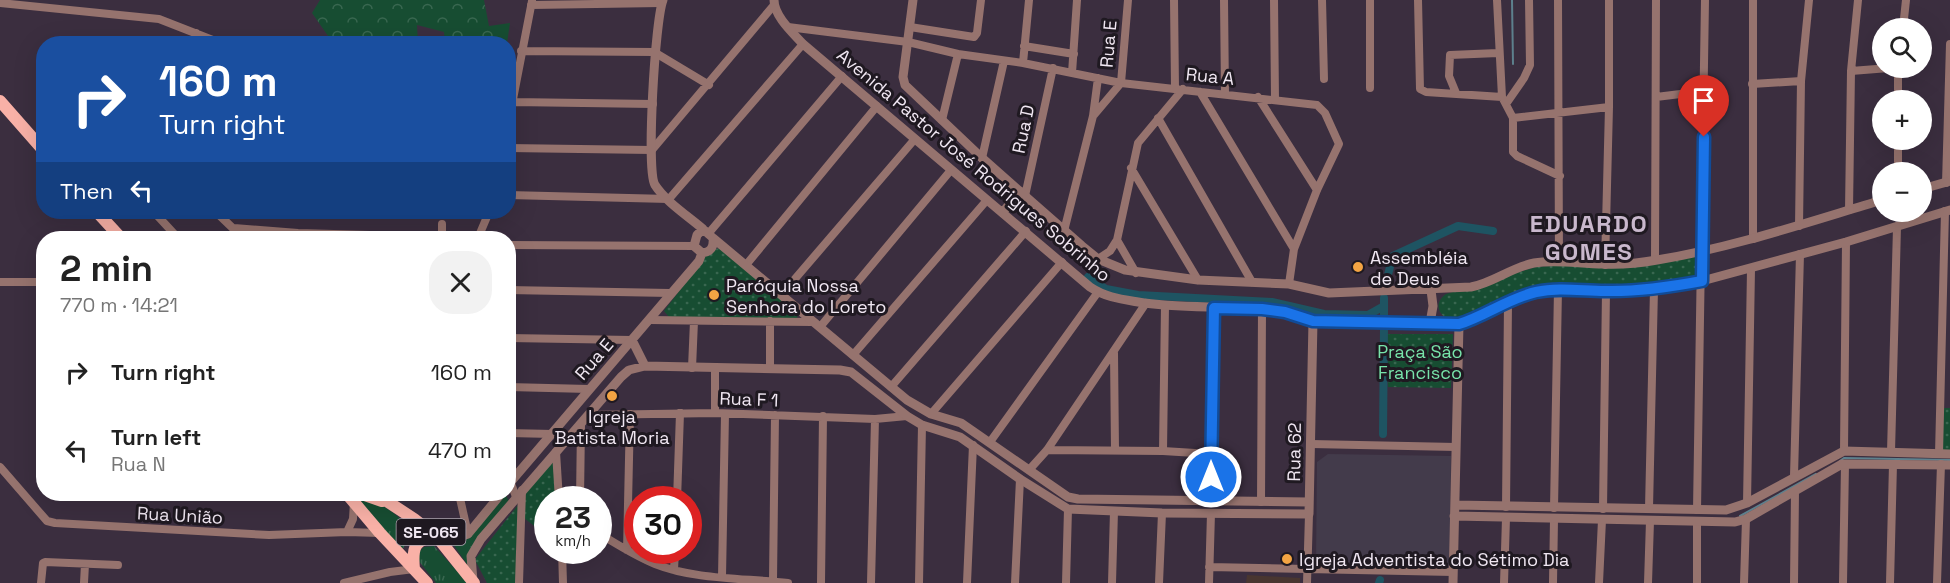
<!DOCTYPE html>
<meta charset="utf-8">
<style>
:root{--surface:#fff;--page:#f2f2f2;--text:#222;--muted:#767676}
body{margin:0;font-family:"Space Grotesk",sans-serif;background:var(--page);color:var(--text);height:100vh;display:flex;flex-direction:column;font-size:22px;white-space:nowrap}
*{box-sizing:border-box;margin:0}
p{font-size:20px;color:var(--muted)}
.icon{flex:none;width:33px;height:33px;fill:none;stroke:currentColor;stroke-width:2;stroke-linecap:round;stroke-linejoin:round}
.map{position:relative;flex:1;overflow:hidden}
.drawer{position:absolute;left:36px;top:231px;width:480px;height:270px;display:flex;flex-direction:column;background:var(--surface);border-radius:24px;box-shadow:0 6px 24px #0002}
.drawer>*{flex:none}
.top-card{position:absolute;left:36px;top:36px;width:480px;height:183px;border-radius:24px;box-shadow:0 6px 24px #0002;background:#1a4fa0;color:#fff;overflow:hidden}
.buttons{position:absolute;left:1872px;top:18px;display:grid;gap:12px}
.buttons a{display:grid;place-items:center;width:60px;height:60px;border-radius:50%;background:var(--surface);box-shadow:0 6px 24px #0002;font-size:30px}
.speed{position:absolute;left:534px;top:486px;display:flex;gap:12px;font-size:30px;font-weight:700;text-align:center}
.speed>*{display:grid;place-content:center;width:78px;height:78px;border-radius:50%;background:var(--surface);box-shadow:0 6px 24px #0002;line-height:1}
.speed small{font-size:15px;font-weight:400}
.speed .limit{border:9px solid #d22;background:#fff;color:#111}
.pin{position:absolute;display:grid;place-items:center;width:51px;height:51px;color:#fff;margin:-62px -26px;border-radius:50% 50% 50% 0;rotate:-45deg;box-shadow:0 0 6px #0007}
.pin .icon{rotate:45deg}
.me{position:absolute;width:66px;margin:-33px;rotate:0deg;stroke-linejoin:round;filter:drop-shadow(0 0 4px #0008)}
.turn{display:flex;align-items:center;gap:21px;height:126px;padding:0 24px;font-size:27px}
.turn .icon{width:78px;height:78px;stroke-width:2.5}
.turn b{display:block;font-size:42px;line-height:51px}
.then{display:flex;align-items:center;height:57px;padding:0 24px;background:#0003;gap:12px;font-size:22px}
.round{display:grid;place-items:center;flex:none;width:63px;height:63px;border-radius:24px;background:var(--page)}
.head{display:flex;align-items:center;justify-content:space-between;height:102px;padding:0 24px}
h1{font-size:36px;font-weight:700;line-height:45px}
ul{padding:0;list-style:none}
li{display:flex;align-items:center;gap:18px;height:78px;padding:0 24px}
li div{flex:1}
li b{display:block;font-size:22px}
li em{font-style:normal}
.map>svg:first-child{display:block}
</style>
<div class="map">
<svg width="1950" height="583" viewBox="0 0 1950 583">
<defs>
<pattern id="grass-tufts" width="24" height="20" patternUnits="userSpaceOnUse" patternTransform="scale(1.5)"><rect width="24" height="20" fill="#174d32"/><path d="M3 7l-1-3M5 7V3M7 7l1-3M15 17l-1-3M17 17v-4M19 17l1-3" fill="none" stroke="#396750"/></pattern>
<pattern id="forest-crowns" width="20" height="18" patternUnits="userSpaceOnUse" patternTransform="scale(1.5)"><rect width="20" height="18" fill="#174d32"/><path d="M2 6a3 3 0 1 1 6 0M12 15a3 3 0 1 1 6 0" fill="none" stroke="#396750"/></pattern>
<pattern id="park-dots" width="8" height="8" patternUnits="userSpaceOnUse" patternTransform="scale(1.5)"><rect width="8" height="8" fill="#174d32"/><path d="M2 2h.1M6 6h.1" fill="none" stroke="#396750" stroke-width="1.8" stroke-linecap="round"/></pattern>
</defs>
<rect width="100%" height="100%" fill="#3b2e3f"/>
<path fill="#433b4b" d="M1328,454L1451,456L1450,569L1316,563L1317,462Z"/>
<path fill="#493630" d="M1247,575L1300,578V583H1246Z"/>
<path fill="url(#grass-tufts)" d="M505,494L509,501L471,548V570L451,541L455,542Z
M361,497C385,503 403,519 418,538L407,543L401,551L359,500Z
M434,546L468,583H436L418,560L420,551L424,547Z"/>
<path fill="url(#forest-crowns)" d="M320,0H484L489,26L510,23L507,43H445L444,32L417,25L418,43H333L312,13Z"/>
<path fill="url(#park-dots)" d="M721,247L798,315L796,320L669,317L664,311L709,252Z
M1695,256L1698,257V276L1695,278C1677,281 1658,285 1640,286C1606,288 1571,284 1537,288C1503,292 1483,320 1446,318C1436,311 1436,301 1446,294L1536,267Z
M1388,334H1453L1451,388L1388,387Z
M1943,408H1950V451H1942Z
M553,461L556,499L548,500L547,536L524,518V495Z
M518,505L516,583H487L476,562V558Z"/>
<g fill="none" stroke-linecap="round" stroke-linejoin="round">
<path stroke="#5d808d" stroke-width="2" d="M1512,0L1513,64
M1840,461L1844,458L1950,460
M1740,516L1816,474"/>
<path stroke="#1e5462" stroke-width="8" d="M1088,277L1106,289L1138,295L1272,302L1324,314L1368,315L1384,306
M1386,282L1393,256L1458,226L1493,231
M1384,318V298
M1383,434L1384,328
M1379,583L1380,580"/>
<path stroke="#96736e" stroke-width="8" d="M1174,0L1175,88
M1224,0L1225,94
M1274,0L1275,99
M1322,0L1324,79
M1370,0V88
M1418,0L1420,89L1426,92L1502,97
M1497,0L1502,97L1513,118V152L1517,156L1560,176
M1558,0L1559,262
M0,3L159,19L223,44
M531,5L661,3
M788,27L908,42L958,54L1023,63L1121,83L1317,105L1325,113L1339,144L1317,190L1294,249L1289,284
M910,27L974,37L977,33L981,0
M1903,28L1906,0
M194,44L196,33
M1024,46L1074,54
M521,51L654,52L709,85
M1023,63L1029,0
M1851,71L1889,68
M1072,73L1077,0
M1752,84L1801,81
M1200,92L1294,249
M1456,93L1449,76L1450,55L1498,53
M1258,97L1317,190
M1656,97L1705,91
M1898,100V68
M513,102L653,104
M1506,104L1524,78L1530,65L1529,0
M1094,115L1121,83L1128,0
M1158,118L1252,282
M1513,118L1609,107
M942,120L958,54
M508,125L532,1
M508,148L652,150L774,5
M982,158L1004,61
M1131,168L1198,280
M1898,172V140
M1946,183L1950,44
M508,195L669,199L803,44
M1025,196L1053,68
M1849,210L1851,71L1858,0
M154,212L178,238
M216,212L243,238
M442,224V238
M1799,226L1801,81L1809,0
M234,228L298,233L442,237
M1064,231L1093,116L1098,78
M708,234L842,76
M478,238L489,212
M1753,239V0
M1117,240L1136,273
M508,245L694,246
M1098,259L1110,251L1117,240L1138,143L1183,89
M1655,260L1656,0
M746,265L877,106
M1605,265L1609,107V0
M0,282H44
M508,290L670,293
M782,294L914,140
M650,320L812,322
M820,327L951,170
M508,338L632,340
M1114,353L1115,450
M853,355L987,200
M692,368L694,321
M715,368V413
M770,368V321
M508,387L589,389
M891,387L1026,231
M931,414L1062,262
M589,415L715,413L875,419L907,416
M508,433L553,434
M990,442L1098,292
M1311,444L1456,447
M1047,450L1163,451L1211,454
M1163,451L1165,305
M1844,451L1846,242
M556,452L559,500
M1891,452L1897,227
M1939,454L1945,211
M0,467L47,521L55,523L269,535L347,532L380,533
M1029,470L1047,450L1146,303
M508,475L516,497
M1794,476L1800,254
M459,494L468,534
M580,500L581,424
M677,500L680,413
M1211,501L1214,308
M1261,502L1262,309
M1747,503L1751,269
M1506,507L1508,303
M1554,508L1558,289
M1649,508L1654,289
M1603,509L1606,291
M1697,510L1705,0
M347,532L353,519L354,502
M598,533C617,544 635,556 655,564C695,580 746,578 788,583
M562,550L563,583
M627,550L630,414
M1209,567L1453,572
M674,570L675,550
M722,577L725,414
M773,581L775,415
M41,583L43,563L45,562L118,565
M84,583L85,564
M344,583L390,572L414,569
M519,583L522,490
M821,583L823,416
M871,583L875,419
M919,583L922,425
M967,583L973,445
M1015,583L1020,479
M1066,583L1068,509
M1112,583L1114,511
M1159,583L1162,513
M1209,583L1211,513
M1307,583L1309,514
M1504,583L1506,518
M1553,583L1554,519
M1599,583L1602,520
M1648,583L1650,521
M1697,583V522
M1744,583L1746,519
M1794,583L1795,491
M1843,583L1845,464
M1890,583L1893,464
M1937,583L1941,464"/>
<path stroke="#96736e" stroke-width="9" d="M663,0C655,20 646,171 655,185C666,202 688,216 703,229
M774,0C774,16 793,33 803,44L1090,287C1105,297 1120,299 1138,302C1196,312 1257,300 1313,321L1459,324L1477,319L1535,292L1558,289L1606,291L1654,289L1702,281L1846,242L1950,210
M913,0L903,77L905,85L982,158L1082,246L1098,259L1125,270L1198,280L1289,284L1329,293L1471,287C1493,283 1512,267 1534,263C1557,259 1580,264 1603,264C1620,265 1640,263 1657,260C1735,247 1808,222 1882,200
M1922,189L1950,181
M1003,212L1020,191
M703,229L713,238C714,247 711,252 702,253L694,246L697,235Z
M713,238L907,400L931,414L961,423L1068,497L1078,499L1309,502
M1430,323L1433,306L1431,290
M632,340L645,366
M508,485L699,261L702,253
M1455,505L1726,510L1747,503L1844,451L1950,454
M1454,516L1735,522L1746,519L1842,464L1950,465
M438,538L454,539L468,534L501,494
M473,581L471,556L481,539L621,377L629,370L645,366L840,370L851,372L907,416L922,425L960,437L1020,479L1068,509L1162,513L1309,514L1313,321
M1453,583L1459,324"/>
<path stroke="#f9b1a7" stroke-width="12" d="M0,101L44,151
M97,212L121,238
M347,494L380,533L427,583
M362,494L382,501
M376,494L414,519L438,538L474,583
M414,569C412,548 414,537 438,538"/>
</g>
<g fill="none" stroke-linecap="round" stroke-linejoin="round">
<g stroke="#114b97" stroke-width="15">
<path id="route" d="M1211,477L1214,308L1262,309L1285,312L1313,321L1459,324C1485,316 1509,298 1536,292C1559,287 1582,291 1605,291C1638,292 1670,287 1702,281L1704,137"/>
</g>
<use href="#route" stroke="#1a73e8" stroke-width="10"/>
</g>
<g fill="#f3a443" stroke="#1f1921" stroke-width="2">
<circle cx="1358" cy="267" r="6"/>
<circle cx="714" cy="295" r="6"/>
<circle cx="612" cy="396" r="6"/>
<circle cx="1287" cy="559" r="6"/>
</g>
<g text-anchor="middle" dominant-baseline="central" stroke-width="6" stroke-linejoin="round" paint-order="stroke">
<rect fill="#1f1921" stroke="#b1a9b3" stroke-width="1.5" x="396.5" y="519" width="69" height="26" rx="4.5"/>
<g font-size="16" font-weight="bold" fill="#f0e7f2">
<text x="431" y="532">SE-065</text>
</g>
<g font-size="18" fill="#f0e7f2" stroke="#1f1921">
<text transform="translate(1108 44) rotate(-85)">Rua E</text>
<text transform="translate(1210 76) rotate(6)">Rua A</text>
<text transform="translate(1023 129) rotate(-78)">Rua D</text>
<text transform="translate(974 165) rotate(40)">Avenida Pastor José Rodrigues Sobrinho</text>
<text transform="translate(594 359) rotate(-49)">Rua E</text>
<text transform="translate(749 399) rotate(2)">Rua F 1</text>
<text transform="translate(1294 452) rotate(-89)">Rua 62</text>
<text transform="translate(180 515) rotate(3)">Rua União</text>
</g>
<g font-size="18" fill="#f0e7f2" stroke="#1f1921" text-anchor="start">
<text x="1370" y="257">Assembléia<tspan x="1370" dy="21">de Deus</tspan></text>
<text x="726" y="285">Paróquia Nossa<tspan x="726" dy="21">Senhora do Loreto</tspan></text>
<text x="612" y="416" text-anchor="middle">Igreja<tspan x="612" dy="21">Batista Moria</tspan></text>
<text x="1299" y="559">Igreja Adventista do Sétimo Dia</text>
</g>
<g font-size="18" fill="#78e4aa" stroke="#1f1921">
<text x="1420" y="351">Praça São<tspan x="1420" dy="21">Francisco</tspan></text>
</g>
<g font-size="24" font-weight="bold" letter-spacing="1.5" fill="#c9b8cd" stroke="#1f1921">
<text x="1589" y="223">EDUARDO<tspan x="1589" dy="28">GOMES</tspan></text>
</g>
</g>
</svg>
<div class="buttons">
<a><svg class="icon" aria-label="search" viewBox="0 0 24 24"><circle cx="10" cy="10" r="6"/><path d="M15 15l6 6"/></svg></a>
<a>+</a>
<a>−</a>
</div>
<div class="speed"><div>23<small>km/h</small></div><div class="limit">30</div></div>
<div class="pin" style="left:1704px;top:137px;background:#d93025"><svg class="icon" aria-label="arrive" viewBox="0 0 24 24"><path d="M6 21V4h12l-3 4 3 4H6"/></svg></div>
<svg class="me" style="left:1211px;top:477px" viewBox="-20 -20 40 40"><circle r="17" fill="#1a73e8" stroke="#fff" stroke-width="3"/><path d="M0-11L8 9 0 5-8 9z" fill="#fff"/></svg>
<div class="top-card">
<div class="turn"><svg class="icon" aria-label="right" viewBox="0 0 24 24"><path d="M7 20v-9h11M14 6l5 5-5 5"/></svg><div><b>160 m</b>Turn right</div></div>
<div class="then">Then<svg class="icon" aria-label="left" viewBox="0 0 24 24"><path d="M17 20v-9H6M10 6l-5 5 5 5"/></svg></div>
</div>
<section class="drawer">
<div class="head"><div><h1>2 min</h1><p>770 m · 14:21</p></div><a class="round"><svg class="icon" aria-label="close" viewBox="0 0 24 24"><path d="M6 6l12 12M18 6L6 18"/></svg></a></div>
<ul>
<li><svg class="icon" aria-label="right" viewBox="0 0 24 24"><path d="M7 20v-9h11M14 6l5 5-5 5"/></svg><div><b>Turn right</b></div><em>160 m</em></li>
<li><svg class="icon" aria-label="left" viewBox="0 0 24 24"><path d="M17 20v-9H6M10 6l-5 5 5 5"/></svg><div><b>Turn left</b><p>Rua N</p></div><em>470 m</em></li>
</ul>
</section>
</div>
